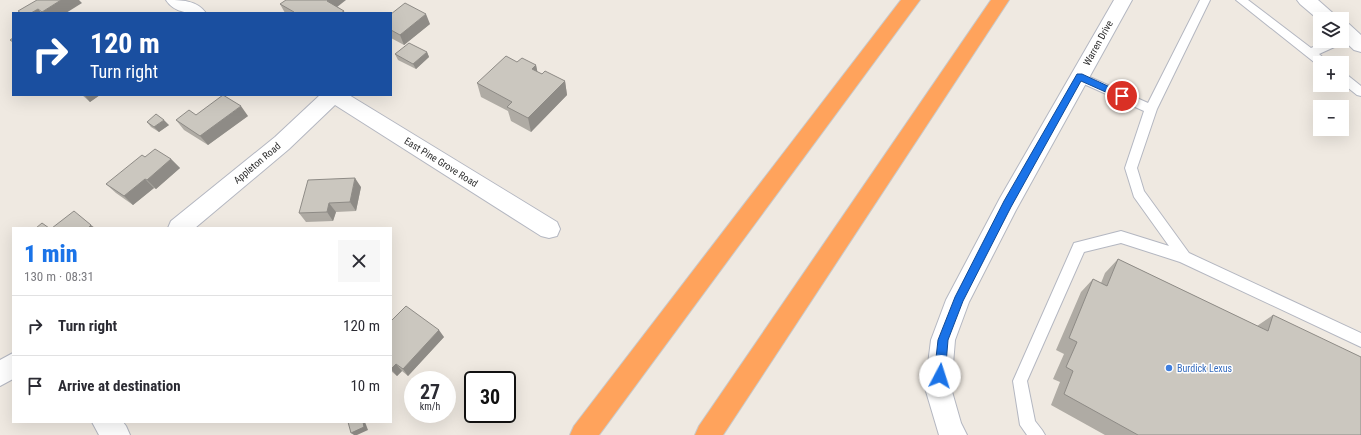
<!DOCTYPE html>
<meta charset="utf-8">
<style>
:root{--surface:#fff;--page:#f7f7f7;--text:#2b2b33;--muted:#7c7c81;--line:#e1e1e2;--accent:#1a73e8}
body{margin:0;font-family:"Roboto Condensed",sans-serif;background:var(--page);color:var(--text);height:100vh;display:flex;flex-direction:column;font-size:15px;white-space:nowrap}
*{box-sizing:border-box;margin:0}
p{font-size:13px;color:var(--muted)}
.icon{flex:none;width:22px;height:22px;fill:none;stroke:currentColor;stroke-width:2;stroke-linecap:round;stroke-linejoin:round}
.map{position:relative;flex:1;overflow:hidden}
.details{position:absolute;left:12px;top:227px;width:380px;height:196px;display:flex;flex-direction:column;background:var(--surface);border-radius:0px;box-shadow:0 4px 16px #0002}
.details>*{flex:none}
.banner{position:absolute;left:12px;top:12px;width:380px;height:84px;border-radius:0px;box-shadow:0 4px 16px #0002;background:#1a4fa0;color:#fff;overflow:hidden}
.controls{position:absolute;left:1313px;top:12px;display:grid;gap:8px}
.controls a{display:grid;place-items:center;width:36px;height:36px;border-radius:0px;background:var(--surface);box-shadow:0 4px 16px #0002;font-size:20px}
.speed{position:absolute;left:404px;top:371px;display:flex;gap:8px;font-size:20px;font-weight:700;text-align:center}
.speed>*{display:grid;place-content:center;width:52px;height:52px;border-radius:50%;background:var(--surface);box-shadow:0 4px 16px #0002;line-height:1}
.speed small{font-size:10px;font-weight:400}
.speed .limit{border:2px solid #111;border-radius:6px;background:#fff;color:#111}
.pin{position:absolute;display:grid;place-items:center;width:34px;height:34px;color:#fff;margin:-17px;border:2px solid #fff;border-radius:50%;box-shadow:0 1px 4px #0007}
.me{position:absolute;width:44px;margin:-22px;rotate:5deg;stroke-linejoin:round;filter:drop-shadow(0 0 3px #0008)}
.turn{display:flex;align-items:center;gap:14px;height:84px;padding:0 12px;font-size:18px}
.turn .icon{width:52px;height:52px;stroke-width:2.5}
.turn b{display:block;font-size:28px;line-height:34px}
.round{display:grid;place-items:center;flex:none;width:42px;height:42px;border-radius:0px;background:var(--page)}
.summary{display:flex;align-items:center;justify-content:space-between;height:68px;padding:0 12px}
h1{font-size:24px;font-weight:800;line-height:30px;color:var(--accent)}
ul{padding:0;list-style:none}
li{display:flex;align-items:center;gap:12px;height:60px;padding:0 12px;border-top:1px solid var(--line)}
li div{flex:1}
li b{display:block;font-size:15px}
li em{font-style:normal}
.map>svg:first-child{display:block}
</style>
<div class="map">
<svg width="1361" height="435" viewBox="0 0 1361 435">
<rect width="100%" height="100%" fill="#efe9e1"/>
<g fill="none" stroke-linecap="round" stroke-linejoin="round">
<g stroke="#b4b7c1" stroke-width="2">
<path id="service" d="M1200,0H1210L1157,109L1137,168L1144,191L1189,253L1361,333V347L1180,262L1121,243L1084,252L1027,381L1035,421L1042,430L1045,435H1027L1020,425L1013,381L1074,243L1121,231L1169,246L1134,197L1125,168L1144,111L1075,80L1073,77L1075,74L1079,73L1083,74L1148,103Z
M1236,0H1248L1311,48L1327,41H1343L1341,44L1319,54L1329,63H1320L1319,66Z
M1342,73L1346,74L1361,86V96L1357,95L1342,83Z"/>
</g>
<g stroke="#b4b7c1" stroke-width="2">
<path id="minor" d="M166,0C181,0 197,0 206,13C191,13 175,14 166,0Z
M1114,0H1132L1016,210L969,302L955,340L951,388L961,423L967,435H939L925,388L931,340L946,300L1000,198Z
M1297,0H1318L1335,15L1338,19H1320V21L1300,4Z
M1342,23L1349,24L1361,35V52L1354,50L1342,39Z
M320,95H349L557,222L560,229L557,236L549,238L541,236L335,105L289,149L195,228H168L171,221L275,137Z
M13,353V379L0,386V360Z
M92,422H123L126,426L130,435H99Z"/>
</g>
<g stroke="#c9c9c9" stroke-width="2">
<path id="motorway" d="M901,0H920L599,435H570L574,426Z
M991,0H1009L723,435H695L699,426Z"/>
</g>
<use href="#service" fill="#fff" fill-rule="evenodd"/>
<use href="#minor" fill="#fff" fill-rule="evenodd"/>
<use href="#motorway" fill="#ffa35c" fill-rule="evenodd"/>
</g>
<path fill="#afaba4" d="M280,4L337,7L344,11L345,13H285Z
M391,14L430,24L404,45L391,38Z
M427,52L429,57L416,69L398,60L395,54Z
M517,62L536,65L537,72L542,74L565,81L567,95L531,132L511,121L508,111L481,97L477,83Z
M82,95H100L90,102Z
M196,115L248,116L208,145L184,130L176,120Z
M147,122L169,125L159,132L151,127Z
M171,159L180,168L156,189L154,188L133,205L116,193L106,184Z
M361,187L356,211L336,212L333,221L306,222L299,213Z
M1118,259L1257,326L1273,315L1361,435H1105L1051,405L1060,382L1053,379L1064,354L1056,350L1081,292L1093,279L1101,283L1105,273Z
M391,321L444,337L408,376L402,371L397,376L391,371Z"/>
<path fill="#8e8b86" d="M61,0H79L82,3L66,13H43L42,12Z
M328,0H346L332,11L327,1Z
M38,9L42,13H31Z
M426,14L430,24L404,45L400,35Z
M427,52L429,57L416,69L413,64Z
M536,65L539,79L532,69Z
M565,81L567,95L531,132L528,118Z
M87,95H100L90,102L85,96Z
M241,106L248,116L208,145L200,136Z
M164,120L169,125L159,132L154,127Z
M171,159L180,168L156,189L147,180Z
M355,178L361,187L356,211L350,202Z
M145,179L154,188L133,205L124,196Z
M329,203L336,212L333,221L327,212Z
M91,225L95,228H88Z
M439,330L444,337L408,376L403,369Z
M396,364L402,371L397,376L391,369Z
M363,422H365L368,430L357,435H354L351,433Z"/>
<path fill="#cbc7bf" stroke="#8e8b86" d="M37,0H61L42,12L38,9L31,13H21L18,11Z
M286,0H328L327,1L344,11L341,13H293L294,12L280,4Z
M405,3L426,14L400,35L391,30V14Z
M13,38V42L10,40Z
M409,43L427,52L413,64L395,54Z
M506,56L517,62L522,58L536,65L532,69L542,74L545,71L565,81L528,118L507,107L512,102L477,83Z
M223,95L241,106L200,136L176,120L189,110L196,115Z
M156,114L164,120L154,127L147,122Z
M155,149L171,159L147,180L145,179L124,196L106,184L142,155L145,157Z
M355,178L350,202L329,203L327,212L299,213L308,180Z
M74,211L91,225L88,228H52Z
M42,223L49,228H36Z
M1118,259L1268,331L1273,315L1361,357V435H1138L1064,394L1073,371L1066,367L1077,342L1069,338L1093,279L1107,286Z
M406,306L439,330L403,369L396,364L391,369V321Z
M348,422H363L364,427L351,433Z"/>
<path fill="#1a73e8" stroke="#114b97" d="M1077,74H1082L1125,94L1126,96L1122,99L1119,98L1081,81L1011,207L963,301L948,340L945,376L943,380L940,381L936,380L934,376L938,340L955,297L1004,201Z"/>
<circle fill="#3f7fe0" stroke="#fff" stroke-width="1.5" cx="1169" cy="368" r="4"/>
<g text-anchor="middle" dominant-baseline="central" stroke-width="3" stroke-linejoin="round" paint-order="stroke">
<g font-size="10" fill="#2e2e2e" stroke="#fff">
<text transform="translate(1098 43) rotate(-61)">Warren Drive</text>
<text transform="translate(441 162) rotate(32)">East Pine Grove Road</text>
<text transform="translate(257 163) rotate(-40)">Appleton Road</text>
</g>
<g font-size="10" fill="#366cbe" stroke="#fff" text-anchor="start">
<text x="1177" y="368">Burdick Lexus</text>
</g>
</g>
</svg>
<div class="controls">
<a><svg class="icon" aria-label="layers" viewBox="0 0 24 24"><path d="M12 4l9 5-9 5-9-5zM3 14l9 5 9-5"/></svg></a>
<a>+</a>
<a>−</a>
</div>
<div class="speed"><div>27<small>km/h</small></div><div class="limit">30</div></div>
<div class="pin" style="left:1122px;top:96px;background:#d93025"><svg class="icon" aria-label="arrive" viewBox="0 0 24 24"><path d="M6 21V4h12l-3 4 3 4H6"/></svg></div>
<svg class="me" style="left:940px;top:376px" viewBox="-20 -20 40 40"><circle r="19" fill="#fff"/><path d="M0-13L10 11 0 6-10 11z" fill="#1a73e8"/></svg>
<div class="banner">
<div class="turn"><svg class="icon" aria-label="right" viewBox="0 0 24 24"><path d="M7 20v-9h11M14 6l5 5-5 5"/></svg><div><b>120 m</b>Turn right</div></div>
</div>
<section class="details">
<div class="summary"><div><h1>1 min</h1><p>130 m · 08:31</p></div><a class="round"><svg class="icon" aria-label="close" viewBox="0 0 24 24"><path d="M6 6l12 12M18 6L6 18"/></svg></a></div>
<ul>
<li><svg class="icon" aria-label="right" viewBox="0 0 24 24"><path d="M7 20v-9h11M14 6l5 5-5 5"/></svg><div><b>Turn right</b></div><em>120 m</em></li>
<li><svg class="icon" aria-label="arrive" viewBox="0 0 24 24"><path d="M6 21V4h12l-3 4 3 4H6"/></svg><div><b>Arrive at destination</b></div><em>10 m</em></li>
</ul>
</section>
</div>
